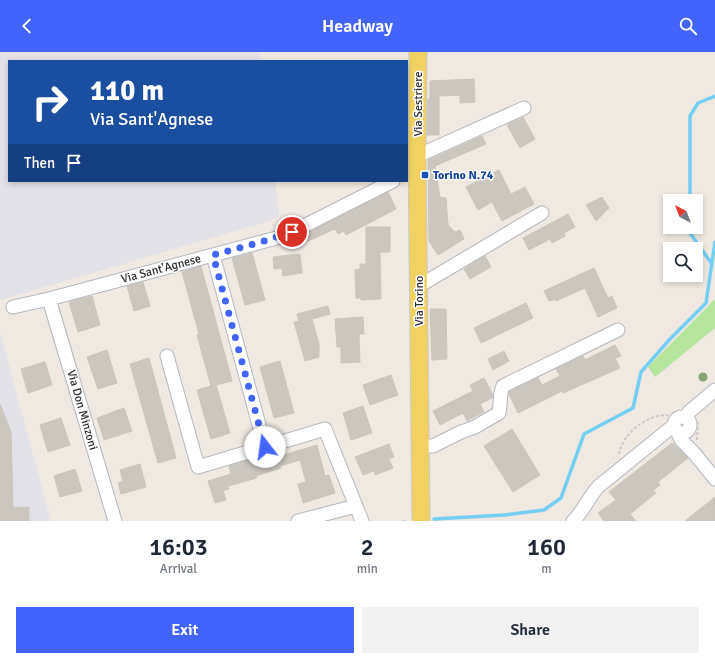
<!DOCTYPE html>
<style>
:root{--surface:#fff;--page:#f2f2f3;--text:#1f2937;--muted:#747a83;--accent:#4264fb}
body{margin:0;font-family:Signika,sans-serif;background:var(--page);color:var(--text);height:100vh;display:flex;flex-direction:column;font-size:15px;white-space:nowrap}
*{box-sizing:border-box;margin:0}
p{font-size:13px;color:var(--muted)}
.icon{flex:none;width:22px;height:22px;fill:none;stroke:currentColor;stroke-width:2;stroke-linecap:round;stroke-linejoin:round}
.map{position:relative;height:469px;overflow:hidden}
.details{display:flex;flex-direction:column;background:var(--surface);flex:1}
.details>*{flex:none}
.top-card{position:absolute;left:8px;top:8px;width:400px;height:122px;border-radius:0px;box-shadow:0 2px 6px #0003;background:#1a4fa0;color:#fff;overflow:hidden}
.needle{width:26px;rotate:318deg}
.fabs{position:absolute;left:663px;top:142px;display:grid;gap:8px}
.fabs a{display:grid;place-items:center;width:40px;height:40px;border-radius:0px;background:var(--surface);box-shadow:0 2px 6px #0003;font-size:20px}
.pin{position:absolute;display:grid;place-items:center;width:34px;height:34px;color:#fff;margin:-17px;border:2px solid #fff;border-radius:50%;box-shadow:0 1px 4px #0007}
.me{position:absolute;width:44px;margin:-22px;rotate:345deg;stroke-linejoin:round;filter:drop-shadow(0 0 3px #0008)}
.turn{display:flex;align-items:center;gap:14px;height:84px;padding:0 16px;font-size:18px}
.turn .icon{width:52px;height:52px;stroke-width:2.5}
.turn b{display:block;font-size:28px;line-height:34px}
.then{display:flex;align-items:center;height:38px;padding:0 16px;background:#0003;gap:8px;font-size:15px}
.eta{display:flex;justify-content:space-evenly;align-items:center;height:68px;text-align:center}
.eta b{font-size:24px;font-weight:600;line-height:28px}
.cta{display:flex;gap:8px;margin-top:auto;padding:8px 16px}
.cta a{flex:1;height:46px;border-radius:0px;background:var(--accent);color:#fff;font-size:16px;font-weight:600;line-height:46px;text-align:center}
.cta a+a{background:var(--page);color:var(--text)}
header{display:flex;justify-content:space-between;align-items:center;height:52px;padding:0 16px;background:var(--accent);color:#fff;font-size:18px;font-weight:600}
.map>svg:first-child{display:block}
</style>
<header><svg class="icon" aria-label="back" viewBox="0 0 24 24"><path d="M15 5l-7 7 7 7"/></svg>Headway<svg class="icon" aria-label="search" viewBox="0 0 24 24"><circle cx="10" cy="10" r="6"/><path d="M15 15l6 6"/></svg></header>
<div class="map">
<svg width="715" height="469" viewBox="0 0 715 469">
<rect width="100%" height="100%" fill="#efe9e1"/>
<path fill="#e3e1e8" d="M0,0H260L261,9H9V129H275L279,164L270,169L0,248Z
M0,280L51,469H0Z"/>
<path fill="#b6e59e" d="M715,247V276L655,325L648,315Z"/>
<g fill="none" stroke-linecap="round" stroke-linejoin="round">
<path stroke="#75cff0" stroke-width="3.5" d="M690,149V64L698,51L715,44
M690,175V181L712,212
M434,467L504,463L544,458L561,446L584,382L633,356L641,320L670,287L706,251L715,190"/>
</g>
<path fill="#cbc7bf" stroke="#cbc5ba" d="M474,27L475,50L460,51V43L439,44V83H427L428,47H430V29Z
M523,65L535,87L520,96L507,73Z
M482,84L486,92L435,114L440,145L446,146L448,173L455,180L460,178L464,187L438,203L429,189L428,108Z
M499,118L511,142L525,135L534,152L502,169L492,150L478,158L466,135Z
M388,140L396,157L346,183L344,179L338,182L335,177L301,192L298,186Z
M602,145L609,156L596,169L586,153Z
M568,162L575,175L564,181L565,184L552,191L550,187L529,198L523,186Z
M366,175H390V200H380L381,247L361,248V246H356L355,218L360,217V212H366Z
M252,201L265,248L245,253L232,206Z
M300,202L302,221L283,224L282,216L274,217L273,205Z
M485,204L491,215L470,227L464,217Z
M201,214L232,329L216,333L230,381L211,387L197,338L211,334L197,283L199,282L182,220Z
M594,216L608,246L612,244L617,256L598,265L585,236L556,249L555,247L549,249L544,239Z
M143,230L150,254L134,259L127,234Z
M92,244L100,273L78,280L69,250Z
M526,251L533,266L481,291L474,276Z
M328,254L330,262L312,267L319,292V305L305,309L294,270L299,269L297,262Z
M430,257H446L447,307L432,308Z
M363,265L364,282H359L360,310L341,311V295H337L335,267Z
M615,293L621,304L615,306L620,316L563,341L562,339L518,361L509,342V340L538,326L542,333L560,324L556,317L583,304L585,308Z
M107,298L117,331L98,337L87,305Z
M504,299L509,309L493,318L488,307Z
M149,306L176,406L158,411L130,312Z
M280,309L294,361L274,366L260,315Z
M45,310L52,333L28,341L21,317Z
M391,323L398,343L370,353L363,333Z
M484,326L493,343L492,346L480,352L484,360L467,369L463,361L440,373L433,359L473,339L470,333Z
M0,352L11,380L13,456L29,455V469H0Z
M363,354L372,381L351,388L343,361Z
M124,356L132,379L104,388L97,366Z
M61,366L70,393L48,400L40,373Z
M512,377L540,423L513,440L484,394Z
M672,391L688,406L658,430L660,433L653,439L656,441L630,462L636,469H604L598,461L616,448L609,440Z
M389,392L394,405L389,407L393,416L375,423L374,419L363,423L355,405Z
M317,393L325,424L329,423L335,441L303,451L298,432L306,430L300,408L280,414L281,416L256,424L257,426L228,434L229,437L223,439L226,448L215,451L208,429L231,422L229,414L276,400L277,405Z
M140,412L146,435L121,442L118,431L123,429L120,418Z
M75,417L82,439L60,445L54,424Z
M715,445V469H685Z"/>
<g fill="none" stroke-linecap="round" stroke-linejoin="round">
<g stroke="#b4b7c1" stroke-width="15">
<path id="minor" d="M417,104L524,56
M213,203L265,395
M419,234L542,161
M49,247L115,469
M13,255L49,247L280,185L292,180L393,129
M167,304L198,415L325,377L362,469
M674 373a8 8 0 1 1 16 0a8 8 0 1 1-16 0Z
M686,366L689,360L715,338
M678,381L681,388L694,401L715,427
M420,394H433L461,380L475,375L499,361C501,351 499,344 503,334L618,278
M298,469L356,454
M573,469C584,459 589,444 599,434L673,374"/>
</g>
<g stroke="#c9c9c9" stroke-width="19">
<path id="major" d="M418,0L417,104L421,469"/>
</g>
<path stroke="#c9c9c9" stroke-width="2" stroke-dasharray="3 2" stroke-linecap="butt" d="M697,388L698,370
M619,402C623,381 647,362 668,363
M402,469H406"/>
<use href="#minor" stroke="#fff" stroke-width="13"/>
<use href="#major" stroke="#f2d163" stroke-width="17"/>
</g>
<circle fill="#84a574" cx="703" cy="325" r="4.5"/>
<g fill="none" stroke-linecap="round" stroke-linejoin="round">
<path stroke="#4264fb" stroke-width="7" stroke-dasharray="0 12.6" d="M265,395L213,203L261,190L292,180"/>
</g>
<rect fill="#1a4fb4" stroke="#fff" stroke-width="1.5" x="421" y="119" width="8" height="8" rx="2"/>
<g text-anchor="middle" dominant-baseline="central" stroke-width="3" stroke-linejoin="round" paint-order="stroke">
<g font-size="12" fill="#2e2e2e" stroke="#fff">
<text transform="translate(418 52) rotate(-90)">Via Sestriere</text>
<text transform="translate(161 217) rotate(-15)">Via Sant'Agnese</text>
<text transform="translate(419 249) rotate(-90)">Via Torino</text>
<text transform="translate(82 358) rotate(74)">Via Don Minzoni</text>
</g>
<g font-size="12" font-weight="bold" fill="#164399" stroke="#fff" text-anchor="start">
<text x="433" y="123">Torino N.74</text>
</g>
</g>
</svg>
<div class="fabs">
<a><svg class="needle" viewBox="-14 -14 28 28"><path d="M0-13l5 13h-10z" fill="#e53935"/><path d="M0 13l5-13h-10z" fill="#747a83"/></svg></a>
<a><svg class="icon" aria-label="search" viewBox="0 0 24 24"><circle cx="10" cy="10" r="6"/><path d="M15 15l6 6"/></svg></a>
</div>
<div class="pin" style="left:292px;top:180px;background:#d93025"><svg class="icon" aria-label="arrive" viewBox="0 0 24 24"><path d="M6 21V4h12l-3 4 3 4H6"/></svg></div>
<svg class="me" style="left:265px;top:395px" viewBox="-20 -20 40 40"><circle r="19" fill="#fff"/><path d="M0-13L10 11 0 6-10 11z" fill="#4264fb"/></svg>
<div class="top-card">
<div class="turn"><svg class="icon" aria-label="right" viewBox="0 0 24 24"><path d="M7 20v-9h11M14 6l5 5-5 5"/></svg><div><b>110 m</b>Via Sant'Agnese</div></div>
<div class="then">Then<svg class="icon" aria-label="arrive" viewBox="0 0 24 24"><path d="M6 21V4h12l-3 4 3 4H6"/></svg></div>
</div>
</div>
<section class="details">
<div class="eta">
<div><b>16:03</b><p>Arrival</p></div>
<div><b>2</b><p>min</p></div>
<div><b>160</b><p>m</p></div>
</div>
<div class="cta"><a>Exit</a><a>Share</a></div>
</section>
